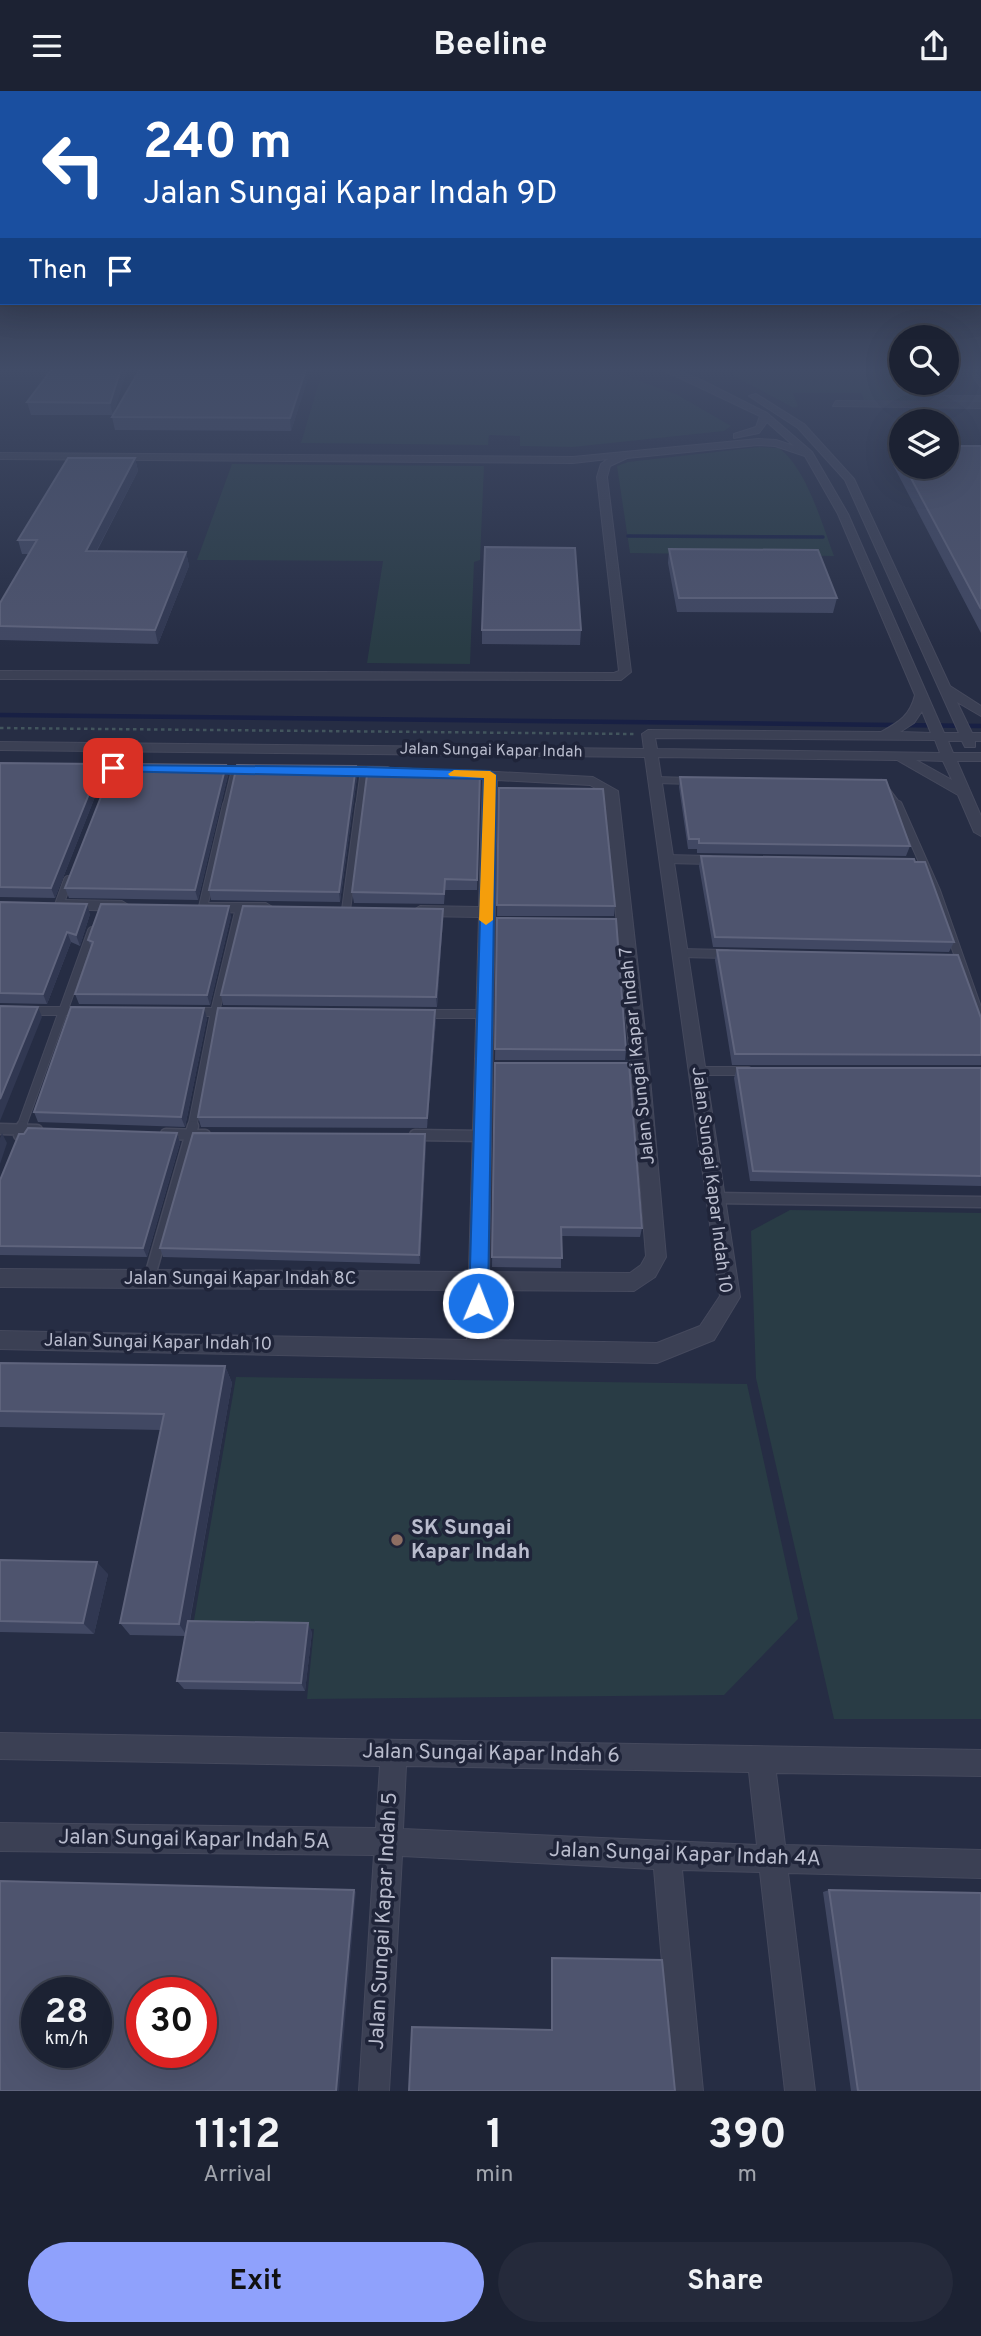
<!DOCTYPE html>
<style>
:root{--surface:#1c2233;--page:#252a3b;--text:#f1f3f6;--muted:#a0a4ac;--line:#3a3f4e;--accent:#8fa1fc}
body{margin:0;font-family:Overpass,sans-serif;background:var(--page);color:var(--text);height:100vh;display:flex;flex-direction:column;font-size:26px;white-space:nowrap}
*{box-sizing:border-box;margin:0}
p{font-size:23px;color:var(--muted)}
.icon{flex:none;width:38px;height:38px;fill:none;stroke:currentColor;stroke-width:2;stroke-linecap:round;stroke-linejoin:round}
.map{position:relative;height:2000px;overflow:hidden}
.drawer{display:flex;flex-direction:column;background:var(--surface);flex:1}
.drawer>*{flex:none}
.banner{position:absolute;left:0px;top:0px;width:982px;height:214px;box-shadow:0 7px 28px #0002,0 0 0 2px var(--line);background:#1a4fa0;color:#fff;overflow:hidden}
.fabs{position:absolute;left:889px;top:234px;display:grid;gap:14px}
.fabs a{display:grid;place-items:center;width:70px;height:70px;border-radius:50%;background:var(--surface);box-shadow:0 7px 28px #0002,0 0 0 2px var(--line);font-size:35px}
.speed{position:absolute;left:21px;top:1886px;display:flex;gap:14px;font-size:35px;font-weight:700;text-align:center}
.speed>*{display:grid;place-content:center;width:91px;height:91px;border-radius:50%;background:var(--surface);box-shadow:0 7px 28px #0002,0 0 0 2px var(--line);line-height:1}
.speed small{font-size:18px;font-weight:400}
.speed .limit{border:10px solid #d22;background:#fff;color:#111}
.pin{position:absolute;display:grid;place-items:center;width:60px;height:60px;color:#fff;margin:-30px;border-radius:14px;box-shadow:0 4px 10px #0006}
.me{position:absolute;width:77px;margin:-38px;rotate:1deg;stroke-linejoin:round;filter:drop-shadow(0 0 5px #0008)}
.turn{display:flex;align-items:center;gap:24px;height:147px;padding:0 28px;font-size:32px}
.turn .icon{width:91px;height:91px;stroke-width:2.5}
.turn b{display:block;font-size:49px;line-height:60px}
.then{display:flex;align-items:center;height:66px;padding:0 28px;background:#0003;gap:14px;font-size:26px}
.eta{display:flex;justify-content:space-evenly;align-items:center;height:119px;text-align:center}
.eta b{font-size:42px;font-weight:700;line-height:49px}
.button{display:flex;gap:14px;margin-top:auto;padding:14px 28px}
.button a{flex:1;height:80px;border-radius:42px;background:var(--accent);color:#111;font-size:28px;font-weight:700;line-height:80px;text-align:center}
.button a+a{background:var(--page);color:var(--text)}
header{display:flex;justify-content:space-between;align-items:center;height:91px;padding:0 28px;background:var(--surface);font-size:32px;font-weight:700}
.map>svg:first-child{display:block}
</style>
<header><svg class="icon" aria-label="menu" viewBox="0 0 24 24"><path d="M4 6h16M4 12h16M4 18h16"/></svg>Beeline<svg class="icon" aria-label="share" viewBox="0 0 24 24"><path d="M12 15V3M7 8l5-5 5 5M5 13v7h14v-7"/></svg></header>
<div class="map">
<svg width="981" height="2000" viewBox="0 0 981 2000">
<rect width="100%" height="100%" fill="#262d44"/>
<path fill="#293c45" d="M323,278H605L676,303L731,335L724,340L573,356L520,355V345L489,344L488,354L301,352Z
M734,278H897L901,284V292H907L918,310L864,309L861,302H793L798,315L794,317L734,285Z
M759,356L779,357C807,378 822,433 834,465L630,462L617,375L628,371Z
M232,373L484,375L480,469L474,471L470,573L367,572L383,470L197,469Z
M790,1119L981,1122V1628H834L756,1287L751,1140Z
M236,1286L747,1293L798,1528L724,1604L307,1608L314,1538L193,1535Z"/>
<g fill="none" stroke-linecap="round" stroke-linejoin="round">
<path stroke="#182044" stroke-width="3.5" d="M628,445L823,446"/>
<path stroke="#182044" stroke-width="4.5" d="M0,624L981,635"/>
<g stroke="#45495d" stroke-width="6">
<path id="lane-far3" d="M976,286L981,293
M928,314L939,307H981"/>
</g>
<g stroke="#45495d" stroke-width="8">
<path id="lane-far2" d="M655,689L692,690
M881,692L899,716
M226,716L235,679
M359,716L364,679"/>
</g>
<g stroke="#45495d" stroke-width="10">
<path id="lane-far1" d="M898,714L936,800L981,928
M666,768L710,769
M59,814L68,789
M203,816L227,714
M346,819L360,714
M680,862L727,863
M30,920H79
M194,921H226
M425,923H484
M697,980H748
M21,1037L92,840
M192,1037L215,921L240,817"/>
</g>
<g stroke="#45495d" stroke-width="13">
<path id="lane" d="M0,1038L37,1039
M166,1043L205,1044
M19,1044L22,1035
M415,1044L482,1045
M716,1107L981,1111
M149,1188L193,1035"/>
</g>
<g stroke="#45495d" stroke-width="2">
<path id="street" d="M661,278H672L699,288L767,322L812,361L848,423L944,642H959L845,389L798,337L749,305L756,303L804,333L854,388L950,595L981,615V625L957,611L972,642H981V650H975V656H965L962,650H948L953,662H981V670H957L981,725V745L974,741L958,704L897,669L658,666L740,1206L714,1249L657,1272L0,1258V1240L467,1249L468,1199L0,1196V1178L469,1181L479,826L420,825L412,820L420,815L479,816L483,688L453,686V680L458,679L593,686L618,700L649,976L666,1166L655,1186L634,1200L488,1199V1249L657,1252L700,1235L720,1205L645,666L0,659V651L644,658L642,643L648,639L881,641C899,631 910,625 915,604L838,423L805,365L775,355L758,354L627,367L610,375L607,386L631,581L621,589L0,588V580L614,582L619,580L597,386L601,373L608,368L573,372L0,368V362L573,366L758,348L776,349L794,355L767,331L759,342L734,347V343L756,336L760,325ZM922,620L931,642L900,641L914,632ZM655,647L935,649L940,662L657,658ZM916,669L943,670L952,689ZM497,689L590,694L604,702L631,976L646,1165L641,1174L630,1182L489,1181Z
M836,310L981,311V317L833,315Z
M80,673L136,674L143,678L136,682L75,680L73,677Z
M203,675H259L266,679L259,683L198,682L196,679Z
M332,675L388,676L395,680L388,684L327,682L325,679Z
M63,809L122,810L130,815L122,820L58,818L55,814L58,810Z
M206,812H266L274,817L266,822L201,821L198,817L201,813Z
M0,1642L981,1659V1685L776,1682L785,1754L981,1759V1787L788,1782L815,2000H785L760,1781L682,1779L703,2000H673L654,1778L402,1765L389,2000H359L374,1764L0,1760V1732L376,1737L380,1675L0,1668ZM406,1675L749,1681L757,1754L403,1738Z"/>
</g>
<path stroke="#42555d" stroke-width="2.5" stroke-dasharray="3.5 3.5" stroke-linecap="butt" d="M0,637L635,643"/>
<use href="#lane-far3" stroke="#3b4054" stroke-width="4.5"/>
<use href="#lane-far2" stroke="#3b4054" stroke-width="6"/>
<use href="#lane-far1" stroke="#3b4054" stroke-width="8"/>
<use href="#lane" stroke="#3b4054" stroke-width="10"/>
<use href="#street" fill="#3b4054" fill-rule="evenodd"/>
</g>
<path fill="#414863" d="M52,278H127L113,324H31L27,311Z
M311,278L291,340L115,339L112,326Z
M893,355H901V376H947L981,355V542L890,368Z
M135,367L138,380L97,460L186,461L189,475L158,553L0,549V512L29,463H22L18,449Z
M669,458L837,507L833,522L677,521L668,472Z
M482,539H581L580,554L482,553Z
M0,672L101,673L104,683L55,807L0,806Z
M228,684L198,809L69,807L65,797Z
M357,686L340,811L211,809L209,799Z
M680,686L910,755L906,765L697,762V758H688L679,696Z
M480,691L477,799H445L444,813L354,812L352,801Z
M499,697L615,815L614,825H497Z
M701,765L954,851L949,861L713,856L699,775Z
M0,811L90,823L80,855L71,851L47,913L0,912Z
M443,818V828L437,916L223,914L221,904Z
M231,825L210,914L79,913L75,903L91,856L88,849Z
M497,827L626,959L625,969H495Z
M717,859L981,927V974H732L715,869Z
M207,927L185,1036L38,1031L34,1021Z
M436,929L427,1037L201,1036L198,1026Z
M495,972L642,1137L640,1146L561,1145V1177L492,1176Z
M737,977H981V1095L750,1090L734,987Z
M177,1042L180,1052L147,1166L0,1164V1089Z
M425,1043L426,1053L420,1173L163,1166L160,1157Z
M0,1272L225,1275L232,1292L190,1530L312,1541L305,1600L184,1598L177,1590L185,1545L130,1544L120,1532L161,1339L0,1336Z
M0,1469L108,1483L94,1543L0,1541Z
M829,1799L981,2000H851L823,1801Z
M552,1867L675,2000L551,1939V1868Z"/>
<path fill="#313852" d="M121,278H127L113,324L110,312Z
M306,278H311L291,340L290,327Z
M135,367L138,380L89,474L86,460Z
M186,461L189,475L158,553L155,539Z
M101,673L104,683L55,807L51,797Z
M226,674L228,684L198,809L195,799Z
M356,675L357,686L340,811L339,801Z
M87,813L90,823L80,855L76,844Z
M229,815L231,825L210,914L207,904Z
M443,818V828L437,916L436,906Z
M67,841L71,851L47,913L43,903Z
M38,916L42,926L0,1030V1008Z
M204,917L207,927L185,1036L181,1026Z
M435,919L436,929L427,1037V1027Z
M2,1042L7,1052L0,1073V1047Z
M177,1042L180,1052L147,1166L143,1157Z
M425,1043L426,1053L420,1173L419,1164Z
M225,1275L232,1292L187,1545L179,1533Z
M97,1471L108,1483L94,1543L83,1532Z
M308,1532L312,1541L305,1600L301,1592Z
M354,1799L356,1801L339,2000H336Z"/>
<path fill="#4e546e" stroke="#5f647d" stroke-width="2" fill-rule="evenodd" d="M52,278H121L110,312L27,311Z
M140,278H306L290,327L112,326Z
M893,355H901V370Z
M947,355H981V518L905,376H947Z
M68,367H135L86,460L186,461L155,539L0,535V512L37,449H18Z
M485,456L575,457L581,539H482Z
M669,458L818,459L837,507H679Z
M0,672L101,673L51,797L0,796Z
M114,673L226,674L195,799L65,797Z
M237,674L356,675L339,801L209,799Z
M368,676L480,681L477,789L445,788L444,803L352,801Z
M680,686L886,689L910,755L699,752V748H689Z
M499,697L603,698L615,815L497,814Z
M701,765L914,768L915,771H925L954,851L715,846Z
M0,811L87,813L76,844L67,841L43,903L0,902Z
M101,813L229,815L207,904L75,903L93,851L88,849Z
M243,815L443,818L436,906L221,904Z
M497,827L616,828L626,959L495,958Z
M717,859L958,864L981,927V964L735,963Z
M0,915L38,916L0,1008Z
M71,916L204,917L181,1026L34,1021Z
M218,917L435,919L427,1027L198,1026Z
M495,972H629L642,1137L561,1136L562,1167L492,1166Z
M737,977H981V1085L753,1080Z
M28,1037L177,1042L143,1157L0,1155V1089L19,1043H24Z
M193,1042L425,1043L419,1164L160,1157Z
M0,1272L225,1275L179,1533L120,1532L164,1323L0,1320Z
M0,1469L97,1471L83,1532L0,1530Z
M188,1530L308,1532L301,1592L177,1590Z
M0,1790L354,1799L336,2000H0ZM37,1902H96V1962H37ZM142,1902H201V1962H142Z
M829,1799L981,1802V2000H858Z
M552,1867L662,1869L675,2000H409L412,1936L552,1939Z"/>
<linearGradient id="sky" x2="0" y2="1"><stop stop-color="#151925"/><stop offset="0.5" stop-color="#414c67"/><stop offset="1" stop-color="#414c67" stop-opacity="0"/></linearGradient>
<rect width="981" height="558" fill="url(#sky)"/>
<path fill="#1a73e8" stroke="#114b97" stroke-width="2" d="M113,674L364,676L490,680L496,684L488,1212L485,1218L478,1221L472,1218L469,1212L484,688L109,680V675Z"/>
<path fill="#f59e0b" d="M454,679L490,680L496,684L493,829L486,834L479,829L484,687L450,685L448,683Z"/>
<circle fill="#8d6e63" stroke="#1f2439" stroke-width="2.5" cx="397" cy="1449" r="7"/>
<g text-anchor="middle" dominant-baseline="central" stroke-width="7" stroke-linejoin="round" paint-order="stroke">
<g font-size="16" fill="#b9bccd" stroke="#1f2439">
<text transform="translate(491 660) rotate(1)">Jalan Sungai Kapar Indah</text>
</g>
<g font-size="18" fill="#b9bccd" stroke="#1f2439">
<text transform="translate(638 965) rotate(-96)">Jalan Sungai Kapar Indah 7</text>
<text transform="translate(711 1089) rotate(83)">Jalan Sungai Kapar Indah 10</text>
<text x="240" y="1188">Jalan Sungai Kapar Indah 8C</text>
<text transform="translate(158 1252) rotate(1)">Jalan Sungai Kapar Indah 10</text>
</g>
<g font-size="21" font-weight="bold" fill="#b9bccd" stroke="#1f2439" text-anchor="start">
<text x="411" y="1437">SK Sungai<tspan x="411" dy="24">Kapar Indah</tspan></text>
</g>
<g font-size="21" fill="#b9bccd" stroke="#1f2439">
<text transform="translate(491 1663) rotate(1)">Jalan Sungai Kapar Indah 6</text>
<text transform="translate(194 1749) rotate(1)">Jalan Sungai Kapar Indah 5A</text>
<text transform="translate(685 1764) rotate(2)">Jalan Sungai Kapar Indah 4A</text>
<text transform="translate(384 1830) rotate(-87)">Jalan Sungai Kapar Indah 5</text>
</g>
</g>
</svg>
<div class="fabs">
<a><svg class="icon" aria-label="search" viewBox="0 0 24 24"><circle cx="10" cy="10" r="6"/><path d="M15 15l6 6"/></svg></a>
<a><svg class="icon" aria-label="layers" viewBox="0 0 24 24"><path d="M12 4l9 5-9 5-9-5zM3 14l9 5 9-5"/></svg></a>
</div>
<div class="speed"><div>28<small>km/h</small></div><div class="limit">30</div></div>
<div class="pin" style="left:113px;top:677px;background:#d93025"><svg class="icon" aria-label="arrive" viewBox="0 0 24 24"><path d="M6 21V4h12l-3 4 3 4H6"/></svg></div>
<svg class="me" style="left:478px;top:1212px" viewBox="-20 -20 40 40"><circle r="17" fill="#1a73e8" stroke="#fff" stroke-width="3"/><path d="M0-11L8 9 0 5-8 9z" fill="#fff"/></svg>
<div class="banner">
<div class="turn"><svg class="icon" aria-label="left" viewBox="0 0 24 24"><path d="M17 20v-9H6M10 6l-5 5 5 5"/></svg><div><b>240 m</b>Jalan Sungai Kapar Indah 9D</div></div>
<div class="then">Then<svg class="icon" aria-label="arrive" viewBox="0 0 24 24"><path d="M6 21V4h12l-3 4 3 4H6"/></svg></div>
</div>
</div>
<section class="drawer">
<div class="eta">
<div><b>11:12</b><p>Arrival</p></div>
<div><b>1</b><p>min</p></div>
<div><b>390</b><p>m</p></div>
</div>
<div class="button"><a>Exit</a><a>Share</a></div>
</section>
